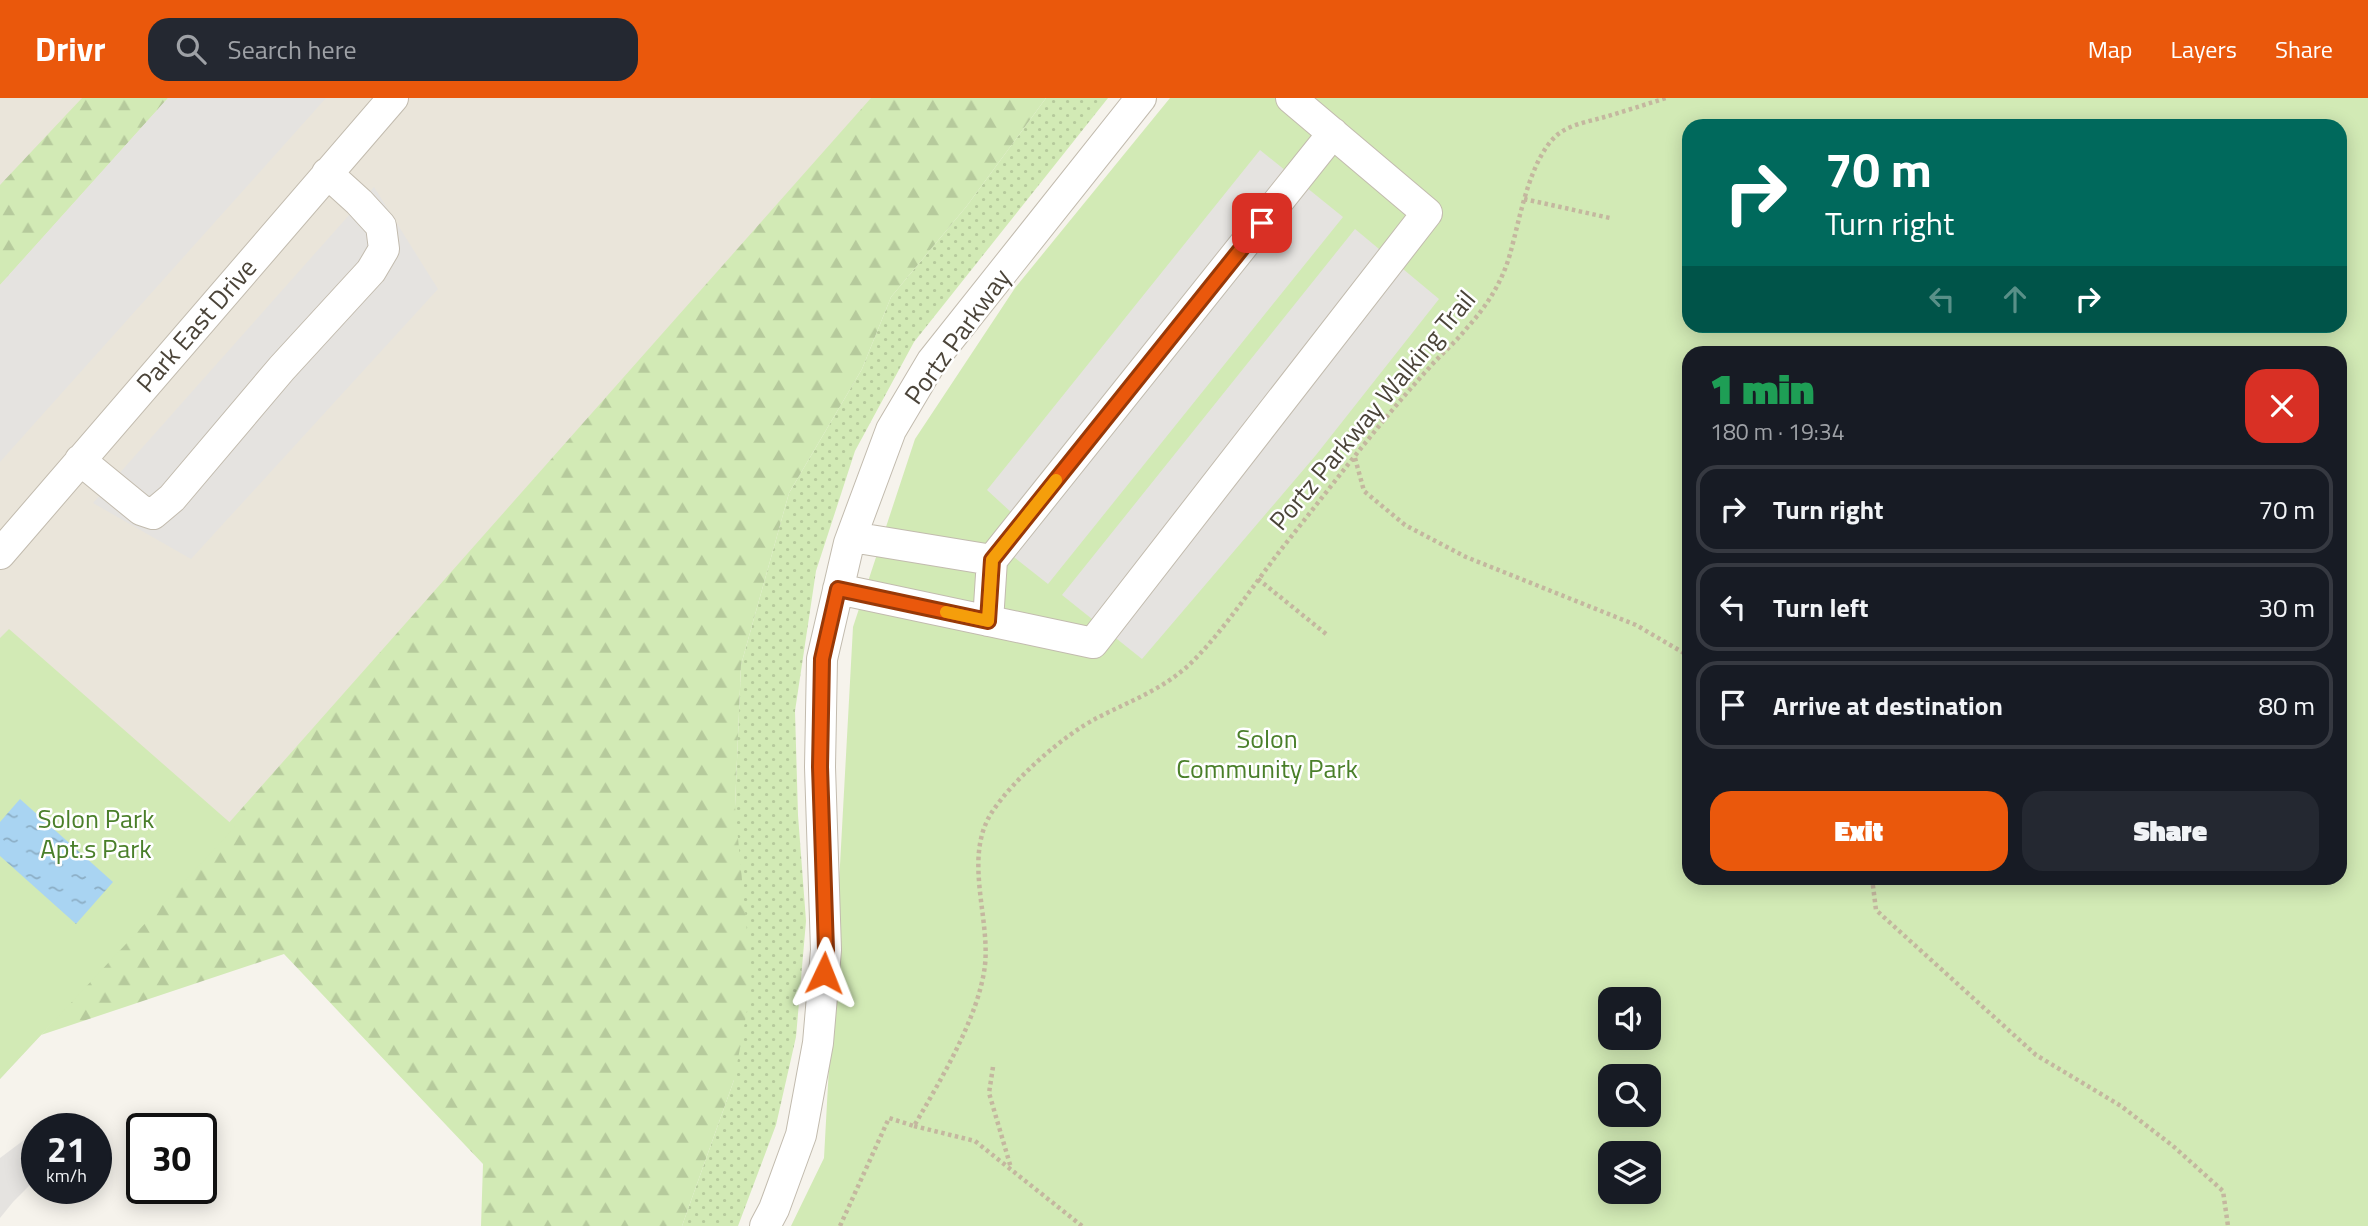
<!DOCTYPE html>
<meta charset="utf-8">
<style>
:root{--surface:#171b24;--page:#242831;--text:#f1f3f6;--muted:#9ea1a6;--line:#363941;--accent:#ea580c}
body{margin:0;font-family:"Titillium Web",sans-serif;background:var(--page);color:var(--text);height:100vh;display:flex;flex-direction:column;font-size:26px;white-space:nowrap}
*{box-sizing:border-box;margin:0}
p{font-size:23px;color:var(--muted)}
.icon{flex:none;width:38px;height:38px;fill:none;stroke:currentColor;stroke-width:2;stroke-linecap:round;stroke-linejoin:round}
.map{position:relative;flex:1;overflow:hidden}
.details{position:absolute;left:1682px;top:248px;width:665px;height:539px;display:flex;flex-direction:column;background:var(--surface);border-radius:21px;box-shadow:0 4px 18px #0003}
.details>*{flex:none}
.banner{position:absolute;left:1682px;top:21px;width:665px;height:214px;border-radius:21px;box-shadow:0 4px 18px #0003;background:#00695c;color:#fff;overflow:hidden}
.fabs{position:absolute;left:1598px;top:889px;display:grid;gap:14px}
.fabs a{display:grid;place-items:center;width:63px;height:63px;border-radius:14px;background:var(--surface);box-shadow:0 4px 18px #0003;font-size:35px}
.speed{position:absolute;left:21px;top:1015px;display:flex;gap:14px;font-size:35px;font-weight:700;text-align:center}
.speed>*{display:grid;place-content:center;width:91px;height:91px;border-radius:50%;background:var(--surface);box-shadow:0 4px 18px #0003;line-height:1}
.speed small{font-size:18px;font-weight:400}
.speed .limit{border:4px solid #111;border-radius:10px;background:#fff;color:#111}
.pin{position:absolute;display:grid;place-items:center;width:60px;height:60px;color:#fff;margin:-30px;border-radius:14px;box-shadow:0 4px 10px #0006}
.me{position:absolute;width:77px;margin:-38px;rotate:2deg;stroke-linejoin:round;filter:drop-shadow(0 0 5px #0008)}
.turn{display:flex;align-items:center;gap:24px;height:147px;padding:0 28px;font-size:32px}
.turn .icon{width:91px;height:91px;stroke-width:2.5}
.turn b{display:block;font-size:49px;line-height:60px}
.lanes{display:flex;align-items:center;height:66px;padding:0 28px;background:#0003;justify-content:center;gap:35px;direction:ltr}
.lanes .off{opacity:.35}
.round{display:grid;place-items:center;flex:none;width:74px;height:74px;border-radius:21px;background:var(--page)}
.summary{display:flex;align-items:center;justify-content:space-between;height:119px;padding:0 28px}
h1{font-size:42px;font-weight:800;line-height:52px;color:#1e9e55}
.action{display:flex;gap:14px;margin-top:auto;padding:14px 28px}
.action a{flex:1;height:80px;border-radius:21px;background:var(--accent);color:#fff;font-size:28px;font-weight:800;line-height:80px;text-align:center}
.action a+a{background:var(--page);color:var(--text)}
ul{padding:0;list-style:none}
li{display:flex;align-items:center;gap:21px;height:88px;margin:0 14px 10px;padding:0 14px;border:4px solid var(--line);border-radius:21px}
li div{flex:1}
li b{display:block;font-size:26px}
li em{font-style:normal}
header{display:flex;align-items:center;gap:42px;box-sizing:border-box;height:98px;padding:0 35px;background:var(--accent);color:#fff}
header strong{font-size:33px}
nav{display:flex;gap:38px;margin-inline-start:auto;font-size:24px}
.search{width:490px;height:63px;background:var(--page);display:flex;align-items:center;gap:18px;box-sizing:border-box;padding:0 24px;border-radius:21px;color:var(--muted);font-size:26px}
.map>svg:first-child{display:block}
</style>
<header>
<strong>Drivr</strong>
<div class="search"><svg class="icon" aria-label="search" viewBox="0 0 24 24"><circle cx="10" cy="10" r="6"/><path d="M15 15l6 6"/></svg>Search here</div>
<nav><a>Map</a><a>Layers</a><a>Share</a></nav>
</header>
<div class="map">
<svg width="2368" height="1128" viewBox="0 0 2368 1128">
<defs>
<pattern id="grass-dots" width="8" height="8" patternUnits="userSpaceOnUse" patternTransform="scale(1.75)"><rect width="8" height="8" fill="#d2eab5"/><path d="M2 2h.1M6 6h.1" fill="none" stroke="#b6ca9c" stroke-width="1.8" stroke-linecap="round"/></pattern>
<pattern id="forest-firs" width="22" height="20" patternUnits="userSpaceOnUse" patternTransform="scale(1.75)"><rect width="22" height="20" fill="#d2eab5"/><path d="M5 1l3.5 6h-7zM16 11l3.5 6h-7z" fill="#b6ca9c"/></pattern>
<pattern id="water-ripples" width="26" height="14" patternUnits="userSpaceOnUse" patternTransform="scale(1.75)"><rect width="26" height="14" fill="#a9d4f2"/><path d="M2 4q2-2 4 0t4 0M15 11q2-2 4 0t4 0" fill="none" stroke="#8caec5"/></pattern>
</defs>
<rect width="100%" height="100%" fill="#f6f3ec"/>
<path fill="#eae5da" d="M0,0H876L235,729L0,981Z"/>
<path fill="url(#grass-dots)" d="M1046,0H1108L914,244L855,353L816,473L795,613L798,717L806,823L796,939L776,1027L738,1128H682L734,982L735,709L741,567L789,395L862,271L891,199L966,109Z"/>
<path fill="url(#forest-firs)" d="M82,0H168L0,187V87Z
M871,0H1046L966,109L891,199L862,271L789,395L741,567L735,709L752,886L734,982L682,1128H481L483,1066L284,856L41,937Z"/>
<path fill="#d2eab5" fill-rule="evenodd" d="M1170,0H2368V1128H791L824,1060L853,529L915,341L1015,190ZM1689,28H2340V228H1689ZM1689,256H2340V780H1689ZM1610,901H1648V940H1610ZM1610,978H1648V1017H1610ZM1610,1055H1648V1094H1610Z
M9,531L235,729L0,981V540Z"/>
<path fill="#e5e3e0" d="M168,0H326L0,364V187Z
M1260,52L1343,119L1048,486L991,441L1012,415L987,392Z
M374,89L438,191L191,461L93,405Z
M1355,131L1439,201L1316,357L1142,561L1062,497Z
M28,1039L37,1051V1080L13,1104L0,1120V1060Z"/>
<path fill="url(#water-ripples)" d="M20,701L113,784L76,826L0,758V724Z"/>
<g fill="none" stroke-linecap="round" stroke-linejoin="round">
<g stroke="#c2bbae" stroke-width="32">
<path id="street" d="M80,362L141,412L153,416L172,400L282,270L371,173L384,151L381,128L359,104L327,75
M852,439L992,462
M0,456L393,0
M838,491L1093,545L1427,115L1291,0
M988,523L992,462L1333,35
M765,1128L774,1111L801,1037L818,945L826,852L820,669L822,561L849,445L891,332L932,263L1141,0"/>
</g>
<path stroke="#c4b79f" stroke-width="4.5" stroke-dasharray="3.5 3.5" stroke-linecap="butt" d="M1524,101L1610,120
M1355,360L1364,393L1405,427L1466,459L1636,527L1689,558
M1258,481L1326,536
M1872,780L1876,812L2036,957L2121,1008L2173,1048L2223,1093L2228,1128
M993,969L989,995L1011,1070
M914,1028L975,1043L1082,1128
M840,1128L889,1020L914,1028C940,983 979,919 985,867C990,818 963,759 992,714C1013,682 1062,638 1097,620C1132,602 1167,590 1195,561C1228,527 1254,486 1283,449C1331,389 1377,327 1429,270C1441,256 1455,245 1466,231C1486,209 1502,185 1510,156C1520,121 1529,62 1557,37C1569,27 1586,24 1601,20C1622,14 1644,7 1666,0"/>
<use href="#street" stroke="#fff" stroke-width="30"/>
</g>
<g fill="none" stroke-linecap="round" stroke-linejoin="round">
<g stroke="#983908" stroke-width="18">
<path id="route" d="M824,875L826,852L820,669L822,561L838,491L988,523L992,462L1262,125"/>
</g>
<use href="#route" stroke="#ea580c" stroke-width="12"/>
<path stroke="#f59e0b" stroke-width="12" d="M946,514L988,523L992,462L1056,382"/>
</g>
<g text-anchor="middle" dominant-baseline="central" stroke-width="5" stroke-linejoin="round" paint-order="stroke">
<g font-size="26" fill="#4b4439" stroke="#fff">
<text transform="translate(196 227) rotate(-49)">Park East Drive</text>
<text transform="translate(957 238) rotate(-54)">Portz Parkway</text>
<text transform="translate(1372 312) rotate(-50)">Portz Parkway Walking Trail</text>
</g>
<g font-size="26" fill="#4a7f2a" stroke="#fff">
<text x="1267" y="640">Solon<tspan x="1267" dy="30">Community Park</tspan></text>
<text x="96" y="720">Solon Park<tspan x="96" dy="30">Apt.s Park</tspan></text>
</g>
</g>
</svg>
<div class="fabs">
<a><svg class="icon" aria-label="sound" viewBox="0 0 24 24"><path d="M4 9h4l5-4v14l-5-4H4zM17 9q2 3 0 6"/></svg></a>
<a><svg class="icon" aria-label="search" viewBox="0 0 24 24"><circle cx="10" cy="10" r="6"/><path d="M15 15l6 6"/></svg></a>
<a><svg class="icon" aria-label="layers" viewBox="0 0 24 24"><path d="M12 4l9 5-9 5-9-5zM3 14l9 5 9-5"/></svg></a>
</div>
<div class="speed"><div>21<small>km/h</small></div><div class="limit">30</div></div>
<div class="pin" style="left:1262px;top:125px;background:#d93025"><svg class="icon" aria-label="arrive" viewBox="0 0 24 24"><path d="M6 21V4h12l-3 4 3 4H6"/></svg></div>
<svg class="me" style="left:824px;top:875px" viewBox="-20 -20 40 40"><path d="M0-17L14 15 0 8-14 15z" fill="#ea580c" stroke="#fff" stroke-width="4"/></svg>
<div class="banner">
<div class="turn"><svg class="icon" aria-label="right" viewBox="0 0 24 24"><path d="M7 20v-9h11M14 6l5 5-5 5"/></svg><div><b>70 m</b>Turn right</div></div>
<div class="lanes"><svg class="icon off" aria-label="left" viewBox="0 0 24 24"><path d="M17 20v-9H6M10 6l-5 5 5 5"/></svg><svg class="icon off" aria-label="ahead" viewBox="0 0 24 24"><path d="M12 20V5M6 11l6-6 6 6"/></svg><svg class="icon" aria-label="right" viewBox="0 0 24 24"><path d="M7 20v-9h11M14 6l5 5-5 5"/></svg></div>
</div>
<section class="details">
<div class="summary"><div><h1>1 min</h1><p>180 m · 19:34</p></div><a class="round" style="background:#d93025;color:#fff"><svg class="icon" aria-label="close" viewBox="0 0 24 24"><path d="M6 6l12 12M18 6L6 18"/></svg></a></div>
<ul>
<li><svg class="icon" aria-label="right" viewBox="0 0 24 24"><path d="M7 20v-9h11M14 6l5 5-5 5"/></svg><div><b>Turn right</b></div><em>70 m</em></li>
<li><svg class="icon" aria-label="left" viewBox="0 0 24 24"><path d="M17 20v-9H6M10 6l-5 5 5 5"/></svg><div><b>Turn left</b></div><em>30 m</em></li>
<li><svg class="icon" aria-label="arrive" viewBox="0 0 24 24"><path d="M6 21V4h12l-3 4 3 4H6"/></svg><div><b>Arrive at destination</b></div><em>80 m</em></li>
</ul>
<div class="action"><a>Exit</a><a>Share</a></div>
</section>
</div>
